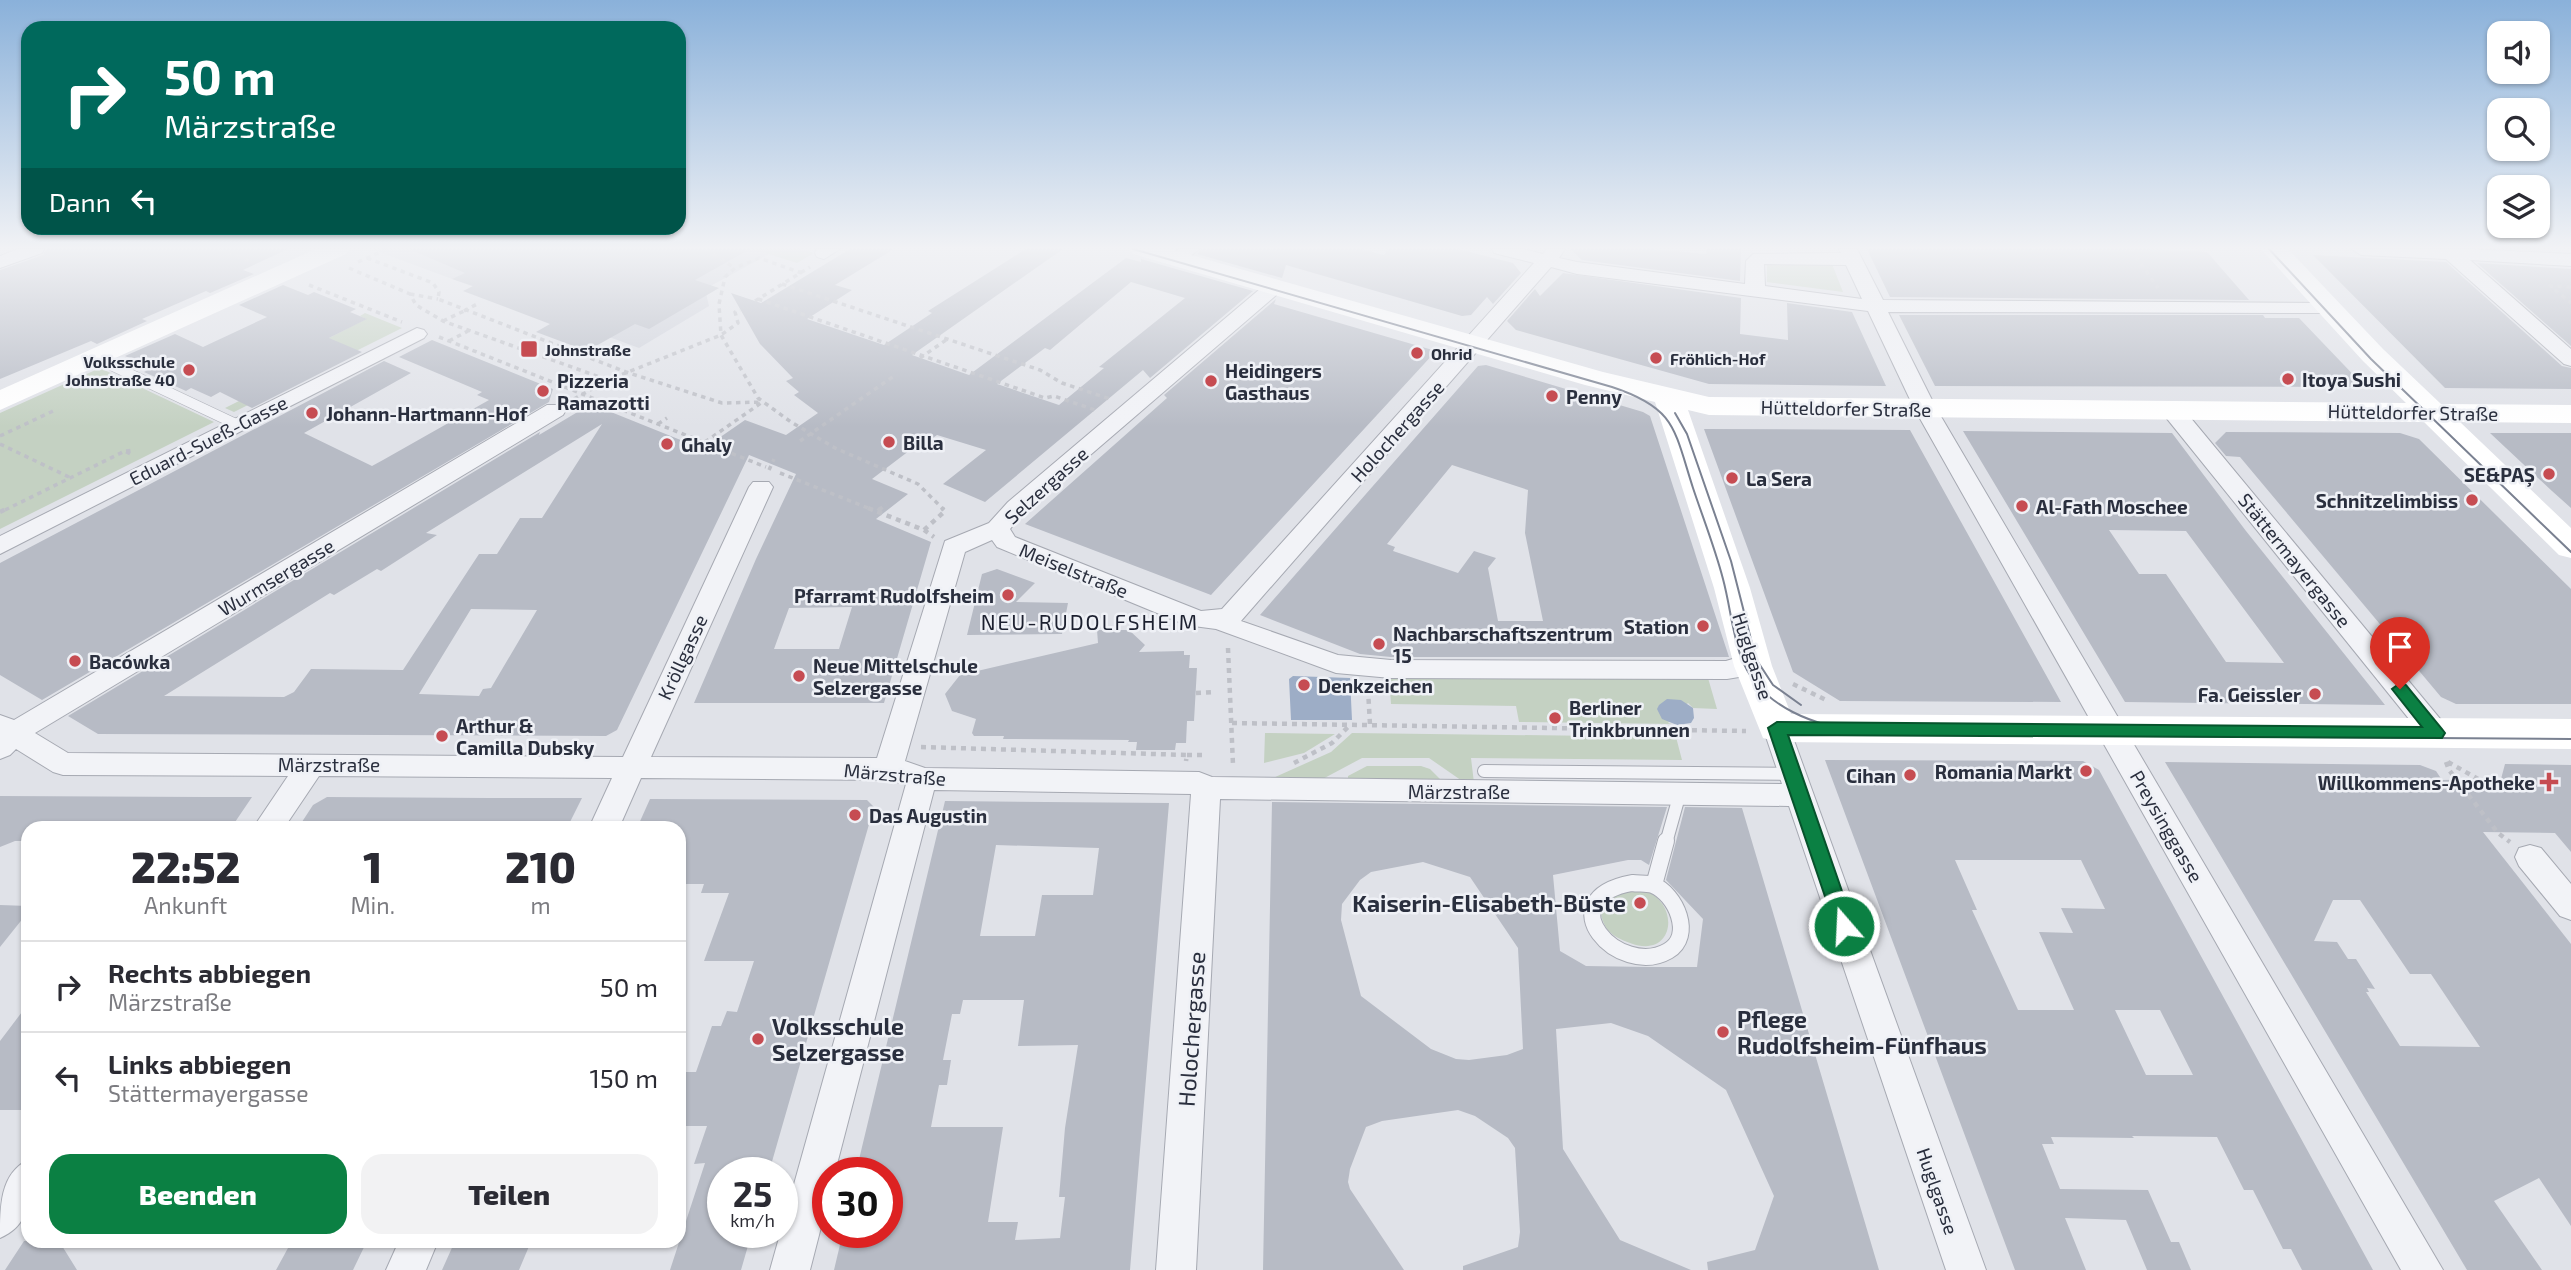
<!DOCTYPE html>
<html lang="de">
<meta charset="utf-8">
<style>
:root{--surface:#fff;--page:#f2f2f3;--text:#2b2b33;--muted:#7c7c81;--line:#e1e1e2;--accent:#0b8043}
body{margin:0;font-family:"Exo 2",sans-serif;background:var(--page);color:var(--text);height:100vh;display:flex;flex-direction:column;font-size:26px;white-space:nowrap}
*{box-sizing:border-box;margin:0}
p{font-size:23px;color:var(--muted)}
.icon{flex:none;width:38px;height:38px;fill:none;stroke:currentColor;stroke-width:2;stroke-linecap:round;stroke-linejoin:round}
.map{position:relative;flex:1;overflow:hidden}
.drawer{position:absolute;left:21px;top:821px;width:665px;height:427px;display:flex;flex-direction:column;background:var(--surface);border-radius:21px;box-shadow:0 2px 5px #0004}
.drawer>*{flex:none}
.top-card{position:absolute;left:21px;top:21px;width:665px;height:214px;border-radius:21px;box-shadow:0 2px 5px #0004;background:#00695c;color:#fff;overflow:hidden}
.fabs{position:absolute;left:2487px;top:21px;display:grid;gap:14px}
.fabs a{display:grid;place-items:center;width:63px;height:63px;border-radius:14px;background:var(--surface);box-shadow:0 2px 5px #0004;font-size:35px}
.speed{position:absolute;left:707px;top:1157px;display:flex;gap:14px;font-size:35px;font-weight:700;text-align:center}
.speed>*{display:grid;place-content:center;width:91px;height:91px;border-radius:50%;background:var(--surface);box-shadow:0 2px 5px #0004;line-height:1}
.speed small{font-size:18px;font-weight:400}
.speed .limit{border:10px solid #d22;background:#fff;color:#111}
.pin{position:absolute;display:grid;place-items:center;width:60px;height:60px;color:#fff;margin:-72px -30px;border-radius:50% 50% 50% 0;rotate:-45deg;box-shadow:0 0 7px #0007}
.pin .icon{rotate:45deg}
.me{position:absolute;width:77px;margin:-38px;rotate:341deg;stroke-linejoin:round;filter:drop-shadow(0 0 5px #0008)}
.turn{display:flex;align-items:center;gap:24px;height:147px;padding:0 28px;font-size:32px}
.turn .icon{width:91px;height:91px;stroke-width:2.5}
.turn b{display:block;font-size:49px;line-height:60px}
.then{display:flex;align-items:center;height:66px;padding:0 28px;background:#0003;gap:14px;font-size:26px}
.eta{display:flex;justify-content:space-evenly;align-items:center;height:119px;text-align:center}
.eta b{font-size:42px;font-weight:800;line-height:49px}
.button{display:flex;gap:14px;margin-top:auto;padding:14px 28px}
.button a{flex:1;height:80px;border-radius:21px;background:var(--accent);color:#fff;font-size:28px;font-weight:800;line-height:80px;text-align:center}
.button a+a{background:var(--page);color:var(--text)}
ul{padding:0;list-style:none}
li{display:flex;align-items:center;gap:21px;height:91px;padding:0 28px;border-top:2px solid var(--line)}
li div{flex:1}
li b{display:block;font-size:26px}
li em{font-style:normal}
.map>svg:first-child{display:block}
</style>
<div class="map">
<svg width="2571" height="1270" viewBox="0 0 2571 1270">
<rect width="100%" height="100%" fill="#e0e2e8"/>
<path fill="#ced1da" d="M371,249H778L705,289L709,306L639,348Z"/>
<path fill="#c4d1c2" d="M753,249H801L814,253L797,263Z
M1775,263L1832,264L1843,292L1767,282V264Z
M365,313L402,328L234,412L225,408L263,389L329,338L366,319L360,316Z
M100,368L214,422L0,529V413Z
M1389,675L1708,678L1717,709L1693,708L1688,703L1668,723L1672,724L1519,722L1516,706L1391,704Z
M1265,733L1335,734L1304,753L1264,763Z
M1352,733L1676,737L1682,760L1471,758L1474,783H1465L1429,758H1362L1317,782L1273,778L1331,752Z
M1367,766H1421L1430,769L1440,779L1439,781H1348V776Z
M1624,890C1631,890 1641,889 1646,891C1681,905 1674,960 1630,943C1621,940 1613,936 1607,929C1600,918 1599,909 1605,898Z"/>
<path fill="#9dadc6" d="M1293,676L1350,678L1352,720H1291L1289,679Z
M1667,699L1681,700L1693,708L1694,718L1691,723L1677,725L1662,719L1657,709L1659,705Z"/>
<path fill="#b7bbc5" fill-rule="evenodd" d="M46,249H288L243,270L254,274L210,293L206,291L142,319L147,321L97,344L91,341L0,379V270L43,255Z
M409,249H750L695,280L719,288L649,329L635,324L587,351L536,332L550,324L463,291L473,286L452,279L465,273Z
M850,249H894L835,285L852,290L807,319L884,345L932,313L928,311L1026,249H1063L912,355L969,375L1126,258L1141,262V259L1253,291L1150,378L1143,370L985,502L943,484L986,450L937,435L927,442L922,441L872,479L908,494L876,519L931,542L884,703H694L756,559L796,474L749,455L617,730L606,736L98,734L68,716L540,432L539,435L591,404L703,449L745,420L786,435L818,413L794,395L799,392L786,381L793,378L760,344L731,293L761,303ZM1131,282L1185,298L1099,367L1104,368L1059,405L997,384L1045,348L1050,350ZM602,424L542,518H520L497,554H479L403,670L311,669L294,692L284,697L164,696L330,593L334,595L377,569L381,571L437,535L426,533ZM852,607L839,649H774L789,608ZM471,609L537,610L491,688L483,689L479,696L419,694Z
M1202,249H1361L1384,255L1388,249H1458L1513,263L1521,273L1493,304L1487,297L1471,315L1462,316L1286,265L1282,278L1197,254Z
M1570,249H1651L1706,254L1707,249H1741L1740,281L1582,260Z
M1867,249H2147L2207,252L2249,300L1890,297Z
M2313,255L2446,262L2562,366L2571,368V389L2445,388Z
M2477,263L2571,269V346Z
M1563,273L1741,298L1740,334L1788,340L1787,303L1852,312L1886,386L1709,384L1516,330L1507,321L1535,289L1540,296Z
M283,285L308,295L314,292L356,309L350,312L367,319L329,338L362,352L252,408L220,392L211,397L191,388L186,391L144,372L152,368L125,356L175,334L203,347L267,317L239,305Z
M1276,299L1274,304L1436,351L1211,595L1025,524L1167,398L1164,395Z
M1899,315H2263L2265,318H2299L2365,387L1935,386Z
M432,340L553,389L549,402L42,700L0,675V563L384,361L411,373L304,433L372,466L383,460L489,400L477,395L482,392L399,357Z
M1486,365L1643,412L1650,416L1729,657H1391L1360,654L1260,615L1478,366ZM1452,465L1528,490L1525,533L1543,621H1498L1488,568L1496,558L1474,551L1458,573L1393,551L1395,547L1387,544Z
M1704,429L1910,430L2061,702L1840,701L1793,672Z
M1963,431L2172,433L2246,531L2385,705L2125,702ZM2109,530L2186,531L2284,663L2226,662L2166,574H2139Z
M2226,432L2400,433L2419,439L2571,589V704H2456L2441,697L2240,457L2226,456L2215,443Z
M2490,433H2571V508L2552,491Z
M997,569L1035,583L1016,602L1068,603L1062,634L967,635L982,574Z
M1097,630H1129L1145,645L1139,652L1184,651V655H1190L1189,668H1197L1194,721H1187L1186,743H1176L1175,750H1136L1137,742H1128L1129,740L1003,739L1004,736H974L972,733L976,719L952,711L945,694L960,675L1098,643Z
M1825,760L2083,761L2099,770L2373,1270H2302L2291,1249H2283L2253,1190H2244L2217,1137L2132,1136L2134,1138L2051,1137L2054,1144H2042L2060,1189L2148,1190L2171,1242H2179L2191,1270H2147L2126,1220L2065,1218L2086,1270H2015ZM1955,860H2081L2105,909L2061,908L2073,933L2039,932L2074,1010H2018L1972,910H1977ZM2115,1010H2160L2193,1075H2146Z
M2165,762L2420,765L2436,771L2442,780L2501,779L2505,764L2571,765V852L2555,833L2483,832L2571,944V1226L2539,1178L2494,1201L2542,1270H2467ZM2333,900H2360L2410,974H2431L2480,1047L2400,1046L2366,992H2369L2367,988L2375,989L2356,959H2348L2337,942L2314,941Z
M0,796L203,797H252L231,828H28V841H15L0,847Z
M327,797L488,798H582L567,828H298L313,805Z
M650,799L867,800L874,807L769,1172H723V1232H752L741,1270H670L705,1163L694,1164L707,1126H679V1072H696L712,1026H721L727,1011L737,1012L754,961H704L729,893H701L704,884H679V828H637Z
M945,801L1169,803L1130,1270H834L843,1232H887V1172H856ZM996,845L1099,848L1093,895H1042L1035,936H980ZM963,1000H1024L1018,1046L1078,1045L1065,1128L1059,1197H1065L1060,1238L1015,1240L1018,1222H988L1003,1127H931L939,1085H947L951,1060H943L952,1014H960Z
M1272,802L1667,807L1649,865L1641,860H1628L1553,875L1560,951L1586,966L1648,967H1697L1703,919L1666,880L1685,807L1742,808L1879,1270H1708L1707,1262L1755,1250L1774,1196L1726,1090L1648,1036L1611,1023L1556,1029L1563,1149L1620,1240L1691,1270H1463V1266L1518,1247L1520,1232L1515,1148L1508,1138L1475,1116L1458,1110L1382,1121L1366,1127L1350,1169L1348,1182L1350,1189L1404,1270H1263ZM1423,862L1470,877L1518,948L1523,1049L1507,1055L1469,1060L1456,1059L1431,1049L1361,996L1341,920L1342,904L1360,880L1371,872Z
M0,905L28,906V912L0,947Z
M28,1004V1101L22,1110H0V1041Z
M24,1241H59L77,1270H5Z
M297,1241H367L353,1270H276L288,1248H293Z
M455,1241H523L522,1244H530L519,1270H442Z"/>
<g fill="none" stroke-linecap="round" stroke-linejoin="round">
<g stroke="#a6a9b2" stroke-width="11">
<path id="lane-far2" d="M96,358L238,425"/>
</g>
<g stroke="#a6a9b2" stroke-width="14">
<path id="lane-far1" d="M1484,771L1793,774
M1666,843L1680,793"/>
</g>
<g stroke="#a6a9b2" stroke-width="18">
<path id="lane" d="M1632,883C1639,884 1647,883 1653,885C1676,894 1694,936 1668,951C1619,979 1546,899 1632,883Z
M1654,885L1666,841"/>
</g>
<g stroke="#a6a9b2" stroke-width="2">
<path id="street" d="M18,249H44L42,253L0,268V256Z
M817,249H840L824,259L817,257L815,253Z
M1178,249H1199L1182,263H1168L1166,259Z
M1492,249H1523L1543,254L1547,249H1565L1559,258L1577,262L1745,284L1746,261L1753,254L1841,253L1839,249H1857L1883,300L2332,303L2335,307L2332,311L2325,313L1888,312L1936,408L2443,1270H2401L1914,408L1868,311L1577,274L1551,267L1241,621L1338,655L1391,660L1726,661L1739,657L1763,659L1766,666L1763,673L1727,679L1391,678L1336,673L1216,629L1186,625L997,547L992,540L965,552L905,761L925,768L1199,772L1212,777L1782,784L1763,728L1767,721L1777,718L1787,721L1986,1270H1946L1789,806L1220,799L1196,1270H1156L1191,794L934,790L835,1172H828V1200L810,1270H770L906,784L888,780L641,778L619,828H589L612,778L319,776L284,828H253L288,776L63,775L53,772L16,749L10,755L0,759V715L14,720L547,405H563L566,410L563,415L35,733L68,753L623,757L749,487L753,482H769L773,487L651,757L877,758L945,541L989,523L1008,502L1267,283L1274,281L1284,287L1281,291L1024,512L1010,529L1015,537L1201,611L1222,609L1534,263L1494,253ZM1764,264L1846,265L1862,299L1765,286Z
M2352,249H2466L2571,254V266L2470,260L2571,349V366L2564,364L2446,259L2361,255Z
M417,328L424,330L427,334L424,338L0,554V536Z
M2172,403L2180,405L2446,726L2450,733L2446,740L2436,743L2426,740L2164,415L2161,410L2164,405Z
M2530,845L2541,848L2571,884V920L2560,916L2519,866L2515,857L2519,848Z
M28,1160C28,1192 35,1223 0,1238C0,1206 0,1174 28,1160Z
M399,1241H438L426,1270H386Z"/>
</g>
<path stroke="#bec0c7" stroke-width="3.5" stroke-dasharray="4.5 4.5" stroke-linecap="butt" d="M219,249L252,262
M705,249L735,268
M2130,249L2158,288
M367,258L433,283L439,292L438,299L626,372L722,403L762,402
M358,262L387,249
M349,268L410,294L416,305L443,321L608,380
M802,273L759,258L735,268L725,277L719,304L721,335L758,398L791,422L835,448L918,484L944,510
M782,284L1040,370L1062,383L1110,399
M309,285L402,322
M2571,287L2550,286L2571,303
M410,294L438,299
M758,299L1045,398L1054,396L1095,410
M755,301L810,267
M443,321L464,311
M439,337L766,467
M449,341L468,331
M920,358L946,340
M574,399L608,380L721,335L738,323L735,312L740,310
M658,424L667,418
M0,436L53,411
M800,441L894,376
M705,442L761,403
M0,444L69,477
M126,451L135,450
M769,470L774,459
M780,473L873,510
M5,510L125,451L134,456
M879,510L886,504"/>
<path stroke="#bec0c7" stroke-width="4.5" stroke-dasharray="5 5" stroke-linecap="butt" d="M868,508L924,530L934,537
M878,511L881,508
M0,512L8,508
M924,530L945,511L942,508
M1228,648L1233,765
M1793,684L1826,700
M1368,689L1370,725
M1196,693L1214,692
M1232,723L1746,731
M921,747L1187,755L1186,761
M1187,755H1204
M2446,762L2449,770L2498,833L2510,842
M2448,762L2478,779
M1294,763L1332,743L1350,725"/>
<use href="#lane-far2" stroke="#f2f3f7" stroke-width="10"/>
<use href="#lane-far1" stroke="#f2f3f7" stroke-width="12"/>
<use href="#lane" stroke="#f2f3f7" stroke-width="16"/>
<use href="#street" fill="#f2f3f7" fill-rule="evenodd"/>
<path fill="#fff" fill-rule="evenodd" d="M316,249H350L346,254L0,410V390Z
M1129,249H1170L1603,372L1709,397L2406,403L2363,361L2261,249H2288L2383,349L2441,404L2571,405V423L2460,422L2571,528V558L2559,555L2424,422L1709,415L1688,410L1750,588L1772,666L1791,714L2571,719V749L1777,742L1763,738L1734,666L1714,588L1655,402L1585,385L1133,254Z"/>
<path stroke="#7a8191" stroke-width="2" d="M1133,249L1612,387C1676,408 1674,429 1693,488C1703,518 1715,548 1723,579C1730,605 1732,632 1741,657C1760,709 1818,726 1867,734L2571,739
M2269,249L2371,359L2571,552
M1675,413L1687,434L1731,561L1756,659L1773,685L1801,705"/>
<path stroke="#bec0c7" stroke-width="3.5" stroke-dasharray="4.5 4.5" stroke-linecap="butt" d="M464,311L479,303"/>
</g>
<linearGradient id="sky" x2="0" y2="1"><stop stop-color="#8ab1da"/><stop offset="0.58" stop-color="#f1f2f5"/><stop offset="1" stop-color="#f1f2f5" stop-opacity="0"/></linearGradient>
<rect width="2571" height="427" fill="url(#sky)"/>
<path fill="#0b8043" stroke="#07532c" stroke-width="2" d="M2400,683L2406,685L2442,729L2445,733L2442,738L1788,735L1854,926L1851,932L1844,934L1837,932L1835,926L1768,728L1777,722L2422,727L2392,689Z"/>
<g fill="#c64c52" stroke="#eff1f6" stroke-width="2.5">
<rect x="520" y="340" width="18" height="18" rx="3.5"/>
<circle cx="1417" cy="353" r="7"/>
<circle cx="1656" cy="358" r="7"/>
<circle cx="189" cy="370" r="7"/>
<circle cx="2288" cy="379" r="7"/>
<circle cx="1211" cy="381" r="7"/>
<circle cx="543" cy="391" r="7"/>
<circle cx="1552" cy="396" r="7"/>
<circle cx="312" cy="413" r="7"/>
<circle cx="889" cy="442" r="7"/>
<circle cx="667" cy="444" r="7"/>
<circle cx="2549" cy="474" r="7"/>
<circle cx="1732" cy="478" r="7"/>
<circle cx="2472" cy="500" r="7"/>
<circle cx="2022" cy="506" r="7"/>
<circle cx="1008" cy="595" r="7"/>
<circle cx="1703" cy="626" r="7"/>
<circle cx="1379" cy="644" r="7"/>
<circle cx="75" cy="661" r="7"/>
<circle cx="799" cy="676" r="7"/>
<circle cx="1304" cy="685" r="7"/>
<circle cx="2315" cy="694" r="7"/>
<circle cx="1555" cy="718" r="7"/>
<circle cx="442" cy="736" r="7"/>
<circle cx="2086" cy="771" r="7"/>
<circle cx="1910" cy="775" r="7"/>
<path d="M2545.5 771.5h7v7h7v7h-7v7h-7v-7h-7v-7h7z"/>
<circle cx="855" cy="815" r="7"/>
<circle cx="1640" cy="903" r="7"/>
<circle cx="1723" cy="1032" r="7"/>
<circle cx="758" cy="1039" r="7"/>
</g>
<g text-anchor="middle" dominant-baseline="central" stroke-width="5" stroke-linejoin="round" paint-order="stroke">
<g font-size="16" font-weight="bold" fill="#2a2f3e" stroke="#eff1f6" text-anchor="start">
<text x="545" y="349">Johnstraße</text>
<text x="1431" y="353">Ohrid</text>
<text x="1670" y="358">Fröhlich-Hof</text>
<text x="175" y="361" text-anchor="end">Volksschule<tspan x="175" dy="18">Johnstraße 40</tspan></text>
</g>
<g font-size="19" font-weight="bold" fill="#2a2f3e" stroke="#eff1f6" text-anchor="start">
<text x="1225" y="370">Heidingers<tspan x="1225" dy="22">Gasthaus</tspan></text>
<text x="2302" y="379">Itoya Sushi</text>
<text x="557" y="380">Pizzeria<tspan x="557" dy="22">Ramazotti</tspan></text>
<text x="1566" y="396">Penny</text>
<text x="326" y="413">Johann-Hartmann-Hof</text>
<text x="903" y="442">Billa</text>
<text x="681" y="444">Ghaly</text>
<text x="2535" y="474" text-anchor="end">SE&amp;PAŞ</text>
<text x="1746" y="478">La Sera</text>
<text x="2458" y="500" text-anchor="end">Schnitzelimbiss</text>
<text x="2036" y="506">Al-Fath Moschee</text>
<text x="994" y="595" text-anchor="end">Pfarramt Rudolfsheim</text>
<text x="1689" y="626" text-anchor="end">Station</text>
<text x="1393" y="633">Nachbarschaftszentrum<tspan x="1393" dy="22">15</tspan></text>
<text x="89" y="661">Bacówka</text>
<text x="813" y="665">Neue Mittelschule<tspan x="813" dy="22">Selzergasse</tspan></text>
<text x="1318" y="685">Denkzeichen</text>
<text x="2301" y="694" text-anchor="end">Fa. Geissler</text>
<text x="1569" y="707">Berliner<tspan x="1569" dy="22">Trinkbrunnen</tspan></text>
<text x="456" y="725">Arthur &amp;<tspan x="456" dy="22">Camilla Dubsky</tspan></text>
<text x="2072" y="771" text-anchor="end">Romania Markt</text>
<text x="1896" y="775" text-anchor="end">Cihan</text>
<text x="2535" y="782" text-anchor="end">Willkommens-Apotheke</text>
<text x="869" y="815">Das Augustin</text>
</g>
<g font-size="19" fill="#2a2f3e" stroke="#eff1f6">
<text transform="translate(1846 408) rotate(1)">Hütteldorfer Straße</text>
<text transform="translate(2413 412) rotate(1)">Hütteldorfer Straße</text>
<text transform="translate(1397 431) rotate(-48)">Holochergasse</text>
<text transform="translate(208 440) rotate(-27)">Eduard-Sueß-Gasse</text>
<text transform="translate(1046 485) rotate(-42)">Selzergasse</text>
<text transform="translate(2295 560) rotate(51)">Stättermayergasse</text>
<text transform="translate(1074 570) rotate(22)">Meiselstraße</text>
<text transform="translate(276 577) rotate(-31)">Wurmsergasse</text>
<text transform="translate(1753 656) rotate(72)">Huglgasse</text>
<text transform="translate(682 657) rotate(-65)">Kröllgasse</text>
<text x="329" y="764">Märzstraße</text>
<text transform="translate(895 774) rotate(5)">Märzstraße</text>
<text x="1459" y="791">Märzstraße</text>
<text transform="translate(2167 826) rotate(60)">Preysinggasse</text>
<text transform="translate(1938 1191) rotate(71)">Huglgasse</text>
</g>
<g font-size="21" letter-spacing="2" fill="#1c202f" stroke="#eff1f6">
<text x="1090" y="621">NEU-RUDOLFSHEIM</text>
</g>
<g font-size="23" font-weight="bold" fill="#2a2f3e" stroke="#eff1f6" text-anchor="start">
<text x="1626" y="903" text-anchor="end">Kaiserin-Elisabeth-Büste</text>
<text x="1737" y="1019">Pflege<tspan x="1737" dy="26">Rudolfsheim-Fünfhaus</tspan></text>
<text x="772" y="1026">Volksschule<tspan x="772" dy="26">Selzergasse</tspan></text>
</g>
<g font-size="23" fill="#2a2f3e" stroke="#eff1f6">
<text transform="translate(1191 1029) rotate(-86)">Holochergasse</text>
</g>
</g>
</svg>
<div class="fabs">
<a><svg class="icon" aria-label="sound" viewBox="0 0 24 24"><path d="M4 9h4l5-4v14l-5-4H4zM17 9q2 3 0 6"/></svg></a>
<a><svg class="icon" aria-label="search" viewBox="0 0 24 24"><circle cx="10" cy="10" r="6"/><path d="M15 15l6 6"/></svg></a>
<a><svg class="icon" aria-label="layers" viewBox="0 0 24 24"><path d="M12 4l9 5-9 5-9-5zM3 14l9 5 9-5"/></svg></a>
</div>
<div class="speed"><div>25<small>km/h</small></div><div class="limit">30</div></div>
<div class="pin" style="left:2400px;top:689px;background:#d93025"><svg class="icon" aria-label="arrive" viewBox="0 0 24 24"><path d="M6 21V4h12l-3 4 3 4H6"/></svg></div>
<svg class="me" style="left:1844px;top:926px" viewBox="-20 -20 40 40"><circle r="17" fill="#0b8043" stroke="#fff" stroke-width="3"/><path d="M0-11L8 9 0 5-8 9z" fill="#fff"/></svg>
<div class="top-card">
<div class="turn"><svg class="icon" aria-label="right" viewBox="0 0 24 24"><path d="M7 20v-9h11M14 6l5 5-5 5"/></svg><div><b>50 m</b>Märzstraße</div></div>
<div class="then">Dann<svg class="icon" aria-label="left" viewBox="0 0 24 24"><path d="M17 20v-9H6M10 6l-5 5 5 5"/></svg></div>
</div>
<section class="drawer">
<div class="eta">
<div><b>22:52</b><p>Ankunft</p></div>
<div><b>1</b><p>Min.</p></div>
<div><b>210</b><p>m</p></div>
</div>
<ul>
<li><svg class="icon" aria-label="right" viewBox="0 0 24 24"><path d="M7 20v-9h11M14 6l5 5-5 5"/></svg><div><b>Rechts abbiegen</b><p>Märzstraße</p></div><em>50 m</em></li>
<li><svg class="icon" aria-label="left" viewBox="0 0 24 24"><path d="M17 20v-9H6M10 6l-5 5 5 5"/></svg><div><b>Links abbiegen</b><p>Stättermayergasse</p></div><em>150 m</em></li>
</ul>
<div class="button"><a>Beenden</a><a>Teilen</a></div>
</section>
</div>
